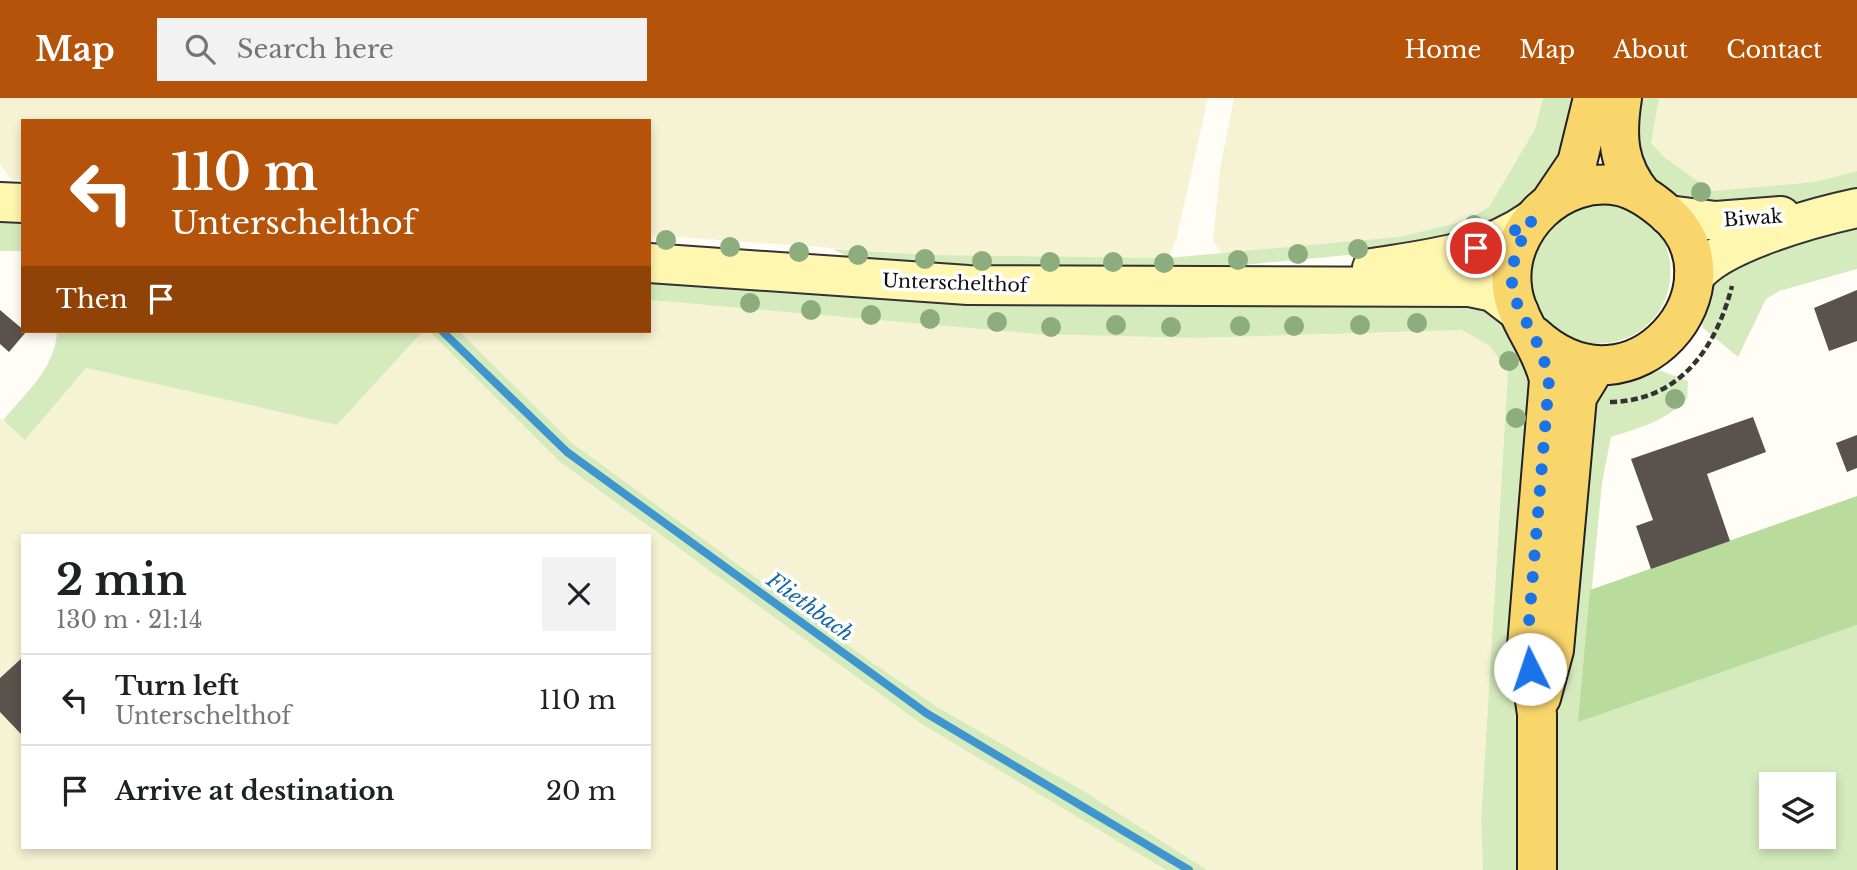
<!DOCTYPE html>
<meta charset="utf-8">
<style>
:root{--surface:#fff;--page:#f2f2f2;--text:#202124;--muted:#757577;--line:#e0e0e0;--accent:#b45309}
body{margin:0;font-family:"Libre Baskerville",serif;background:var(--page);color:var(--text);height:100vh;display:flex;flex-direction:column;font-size:26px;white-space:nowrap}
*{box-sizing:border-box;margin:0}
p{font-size:23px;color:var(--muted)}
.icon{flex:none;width:38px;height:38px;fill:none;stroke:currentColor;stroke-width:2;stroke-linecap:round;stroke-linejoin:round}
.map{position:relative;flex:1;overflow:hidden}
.sheet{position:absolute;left:21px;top:436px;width:630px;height:315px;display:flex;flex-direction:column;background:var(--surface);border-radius:0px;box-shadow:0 4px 10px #0003}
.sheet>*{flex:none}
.top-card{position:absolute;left:21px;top:21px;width:630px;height:214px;border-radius:0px;box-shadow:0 4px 10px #0003;background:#b45309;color:#fff;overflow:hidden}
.buttons{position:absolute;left:1759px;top:674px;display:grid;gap:14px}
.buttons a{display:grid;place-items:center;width:77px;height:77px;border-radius:0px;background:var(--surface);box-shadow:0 4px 10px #0003;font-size:35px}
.pin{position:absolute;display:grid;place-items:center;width:60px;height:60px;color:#fff;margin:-30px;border:4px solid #fff;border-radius:50%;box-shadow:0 2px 7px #0007}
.me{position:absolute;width:77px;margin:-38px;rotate:356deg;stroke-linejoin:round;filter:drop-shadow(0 0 5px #0008)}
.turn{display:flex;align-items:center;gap:24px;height:147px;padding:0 35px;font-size:32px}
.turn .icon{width:91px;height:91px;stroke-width:2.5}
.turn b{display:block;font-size:49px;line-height:60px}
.then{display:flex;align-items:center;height:66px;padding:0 35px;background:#0003;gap:14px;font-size:26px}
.round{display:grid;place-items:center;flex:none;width:74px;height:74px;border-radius:0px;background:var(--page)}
.head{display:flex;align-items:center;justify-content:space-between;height:119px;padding:0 35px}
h1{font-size:42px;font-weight:800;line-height:52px}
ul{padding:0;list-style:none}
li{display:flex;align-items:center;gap:21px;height:91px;padding:0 35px;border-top:2px solid var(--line)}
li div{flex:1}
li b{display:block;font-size:26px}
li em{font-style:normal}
header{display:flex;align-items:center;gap:42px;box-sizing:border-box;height:98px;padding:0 35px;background:var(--accent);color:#fff}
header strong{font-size:33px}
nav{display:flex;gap:38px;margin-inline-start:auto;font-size:24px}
.search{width:490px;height:63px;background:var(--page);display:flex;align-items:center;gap:18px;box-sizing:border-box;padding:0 24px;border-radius:0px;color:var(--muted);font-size:26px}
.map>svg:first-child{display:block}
</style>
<header>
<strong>Map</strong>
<div class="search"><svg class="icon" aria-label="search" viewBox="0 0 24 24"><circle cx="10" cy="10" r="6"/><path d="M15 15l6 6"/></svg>Search here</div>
<nav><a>Home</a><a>Map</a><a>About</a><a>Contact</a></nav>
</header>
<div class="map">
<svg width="1857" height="772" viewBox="0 0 1857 772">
<rect width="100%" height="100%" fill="#fffdf5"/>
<path fill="#f6f3d4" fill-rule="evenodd" d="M0,0H1208L1176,143L1168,160L932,157L649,137V23H23V82H11L0,66Z
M1234,0H1543L1535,31L1489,109L1465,123L1398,139L1223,157L1213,143L1220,71Z
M1659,0H1857V73L1814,84L1712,93L1664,59L1651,45Z
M649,202L1037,236L1193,240L1462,232L1490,248L1508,274L1481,723L1483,772H1207L1082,692L937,609L870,563L572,345L459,233H649Z
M423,233H429L560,364L920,625L1166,772H0V320L25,341L86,270L337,327ZM23,438H649V749H23Z"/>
<path fill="#d5ebbd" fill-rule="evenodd" d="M1543,0H1583L1545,90L1463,146L1222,169L963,170L848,159L833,151L932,157L1168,160L1398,139L1465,123L1489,109L1535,31Z
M1631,0H1659L1651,45L1664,59L1712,93L1814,84L1857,73V92L1794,105L1703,114L1648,82L1627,33Z
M1590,102C1623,104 1655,114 1666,148C1692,225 1598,281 1545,219C1537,210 1527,194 1528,181C1530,164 1538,146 1542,129Z
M0,119H23V153H0Z
M1857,126V171L1779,193L1766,201L1738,259L1703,230L1701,212L1711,180L1729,158Z
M649,182L779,195L973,204H1492L1539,272L1522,772H1483L1481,723L1508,274L1490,248L1462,232L1193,240L1037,236L649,202Z
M57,233H423L337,327L86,270L25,342L3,322C25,296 56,269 57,233Z
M429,233H459L572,345L870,563L937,609L1082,692L1207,772H1166L920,625L560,364Z
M1654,270L1688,283L1687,301C1665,323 1640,330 1611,339L1602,385L1579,623L1857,527V772H1557L1551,681L1575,390L1588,304L1610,284ZM1771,686H1824V738H1771Z"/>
<path fill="#b9dc9c" d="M1857,398V527L1578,624L1590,492Z"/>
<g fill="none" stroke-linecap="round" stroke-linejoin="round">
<path stroke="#3f96cf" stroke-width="8" d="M442,233L567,354L926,615L1189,772"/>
</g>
<path fill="#5a524d" d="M1857,192V243L1829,253L1814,210Z
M0,212L26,234L9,254L0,246Z
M1753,319L1766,354L1707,376L1730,443L1651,471L1636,428L1653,422L1631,361Z
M1857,337V370L1847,374L1836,345Z
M23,559V634L21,636L0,614V580Z"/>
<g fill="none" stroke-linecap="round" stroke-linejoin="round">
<g stroke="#333" stroke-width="42">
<path id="secondary" d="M0,104L23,105
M1668,117L1716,123L1781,118
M649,165L968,187L1469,189L1493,194L1519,214
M1372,170C1428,161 1484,156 1532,122
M1694,179C1719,145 1815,119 1857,110"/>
</g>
<g stroke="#222" stroke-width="42">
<path id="primary" d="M1622,0C1616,38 1617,67 1643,98
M1552,102L1577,65L1593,0
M1533,237C1633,330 1750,185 1665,114C1651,102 1637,92 1619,88C1561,77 1505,131 1512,189C1515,222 1542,248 1549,282L1527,548L1537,616V772
M1541,600L1554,552L1577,299L1596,268"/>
</g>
<path stroke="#333" stroke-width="4.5" stroke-dasharray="7 3.5" stroke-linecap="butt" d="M1610,304C1680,303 1716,250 1732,188"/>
<use href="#secondary" stroke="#fff6b0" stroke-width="38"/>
<use href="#primary" stroke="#f9d66b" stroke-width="38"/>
</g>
<g fill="#8dad7f">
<circle cx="1701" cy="94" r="10"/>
<circle cx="1474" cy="127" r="10"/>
<circle cx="666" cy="142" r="10"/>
<circle cx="730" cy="149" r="10"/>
<circle cx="1358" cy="151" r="10"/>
<circle cx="799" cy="154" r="10"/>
<circle cx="1298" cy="156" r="10"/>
<circle cx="858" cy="157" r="10"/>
<circle cx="925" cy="161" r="10"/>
<circle cx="1238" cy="162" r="10"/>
<circle cx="982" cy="163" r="10"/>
<circle cx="1050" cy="164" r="10"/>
<circle cx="1113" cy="164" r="10"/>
<circle cx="1164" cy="165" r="10"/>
<circle cx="750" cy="205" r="10"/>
<circle cx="811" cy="212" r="10"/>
<circle cx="871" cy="217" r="10"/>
<circle cx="930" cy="221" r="10"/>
<circle cx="997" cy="224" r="10"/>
<circle cx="1417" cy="225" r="10"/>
<circle cx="1116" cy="227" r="10"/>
<circle cx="1360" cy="227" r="10"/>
<circle cx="1240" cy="228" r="10"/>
<circle cx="1294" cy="228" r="10"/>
<circle cx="1051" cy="229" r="10"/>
<circle cx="1171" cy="229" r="10"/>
<circle cx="1509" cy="263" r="10"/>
<circle cx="1675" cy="301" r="10"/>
<circle cx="1516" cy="320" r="10"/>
</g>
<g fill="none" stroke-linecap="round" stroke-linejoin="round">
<path stroke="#1a73e8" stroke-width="12" stroke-dasharray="0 21.6" d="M1476,150L1497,143L1532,122C1484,205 1535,209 1549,282L1527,548L1530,571"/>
</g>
<g text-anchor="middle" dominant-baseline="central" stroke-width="7" stroke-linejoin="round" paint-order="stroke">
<g font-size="19" fill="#111" stroke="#fff">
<text transform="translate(1753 120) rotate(-4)">Biwak</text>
<text transform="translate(955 185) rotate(2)">Unterschelthof</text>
</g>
<g font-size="21" font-style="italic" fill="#1768a6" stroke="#fff">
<text transform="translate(810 509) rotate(36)">Fliethbach</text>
</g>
</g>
</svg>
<div class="buttons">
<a><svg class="icon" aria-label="layers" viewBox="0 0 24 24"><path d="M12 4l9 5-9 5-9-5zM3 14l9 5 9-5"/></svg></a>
</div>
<div class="pin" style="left:1476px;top:150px;background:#d93025"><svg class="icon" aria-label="arrive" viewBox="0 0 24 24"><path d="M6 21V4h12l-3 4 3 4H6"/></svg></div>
<svg class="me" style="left:1530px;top:571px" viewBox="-20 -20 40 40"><circle r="19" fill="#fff"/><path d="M0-13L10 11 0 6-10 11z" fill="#1a73e8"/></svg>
<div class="top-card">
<div class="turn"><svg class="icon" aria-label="left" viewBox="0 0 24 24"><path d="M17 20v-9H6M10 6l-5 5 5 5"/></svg><div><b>110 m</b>Unterschelthof</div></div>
<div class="then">Then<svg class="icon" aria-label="arrive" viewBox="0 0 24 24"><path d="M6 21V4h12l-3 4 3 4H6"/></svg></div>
</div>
<section class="sheet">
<div class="head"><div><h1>2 min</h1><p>130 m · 21:14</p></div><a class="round"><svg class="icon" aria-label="close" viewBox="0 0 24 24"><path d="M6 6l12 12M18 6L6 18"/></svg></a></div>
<ul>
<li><svg class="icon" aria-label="left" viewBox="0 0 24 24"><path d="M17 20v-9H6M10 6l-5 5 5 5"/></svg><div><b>Turn left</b><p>Unterschelthof</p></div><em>110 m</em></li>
<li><svg class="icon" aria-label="arrive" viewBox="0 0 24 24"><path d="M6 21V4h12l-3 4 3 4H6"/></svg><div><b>Arrive at destination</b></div><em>20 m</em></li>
</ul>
</section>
</div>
